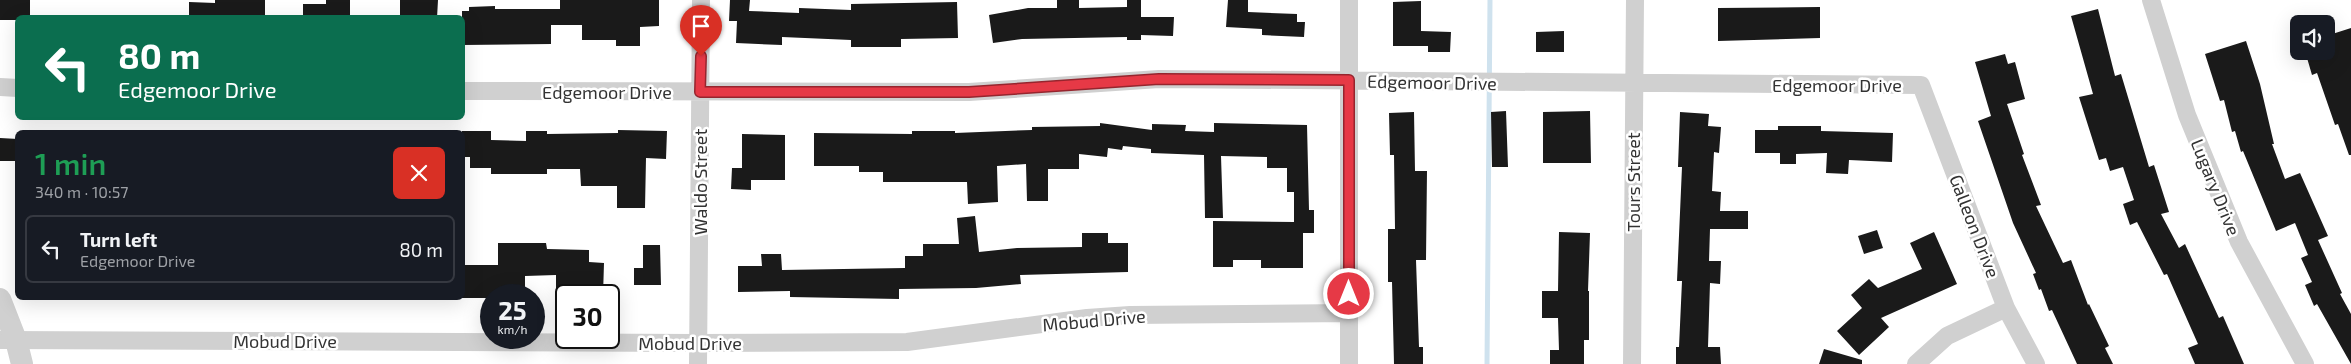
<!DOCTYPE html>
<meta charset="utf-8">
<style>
:root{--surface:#171b24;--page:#20242c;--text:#f1f3f6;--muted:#9ea1a6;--line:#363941}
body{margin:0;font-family:"Exo 2",sans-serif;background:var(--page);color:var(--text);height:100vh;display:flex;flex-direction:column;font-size:19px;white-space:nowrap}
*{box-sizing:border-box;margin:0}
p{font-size:16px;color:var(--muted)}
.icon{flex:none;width:28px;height:28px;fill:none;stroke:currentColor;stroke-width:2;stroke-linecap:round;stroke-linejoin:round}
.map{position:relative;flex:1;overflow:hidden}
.sheet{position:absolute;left:15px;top:130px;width:450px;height:170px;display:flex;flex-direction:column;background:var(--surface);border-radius:8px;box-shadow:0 5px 20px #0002}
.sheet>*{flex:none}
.banner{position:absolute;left:15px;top:15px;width:450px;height:105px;border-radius:8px;box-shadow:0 5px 20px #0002;background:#0b6e4f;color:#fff;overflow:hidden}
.controls{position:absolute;left:2290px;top:15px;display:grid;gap:10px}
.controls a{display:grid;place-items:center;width:45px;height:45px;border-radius:8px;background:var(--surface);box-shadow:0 5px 20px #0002;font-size:25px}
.speed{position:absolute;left:480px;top:284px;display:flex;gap:10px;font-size:25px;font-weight:700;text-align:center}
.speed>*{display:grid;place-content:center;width:65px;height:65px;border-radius:50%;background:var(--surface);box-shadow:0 5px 20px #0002;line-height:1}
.speed small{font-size:12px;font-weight:400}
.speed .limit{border:2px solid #111;border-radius:8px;background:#fff;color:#111}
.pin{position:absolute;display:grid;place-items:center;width:42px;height:42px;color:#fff;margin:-51px -21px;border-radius:50% 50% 50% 0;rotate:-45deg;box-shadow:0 0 5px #0007}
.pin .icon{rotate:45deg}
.me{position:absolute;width:55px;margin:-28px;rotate:0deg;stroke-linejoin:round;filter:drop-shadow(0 0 4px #0008)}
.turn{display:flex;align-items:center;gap:18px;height:105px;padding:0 20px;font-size:22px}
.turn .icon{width:65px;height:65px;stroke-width:2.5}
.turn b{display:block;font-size:35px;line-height:42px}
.round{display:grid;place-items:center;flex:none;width:52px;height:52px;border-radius:8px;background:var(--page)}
.headline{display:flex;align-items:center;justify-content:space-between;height:85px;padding:0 20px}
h1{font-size:30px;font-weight:600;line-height:38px;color:#1e9e55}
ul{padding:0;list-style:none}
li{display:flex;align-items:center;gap:15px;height:68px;margin:0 10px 8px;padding:0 10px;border:2px solid var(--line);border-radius:8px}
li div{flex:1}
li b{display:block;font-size:19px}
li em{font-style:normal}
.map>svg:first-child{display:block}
</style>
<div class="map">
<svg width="2351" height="364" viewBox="0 0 2351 364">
<rect width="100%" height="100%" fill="#fff"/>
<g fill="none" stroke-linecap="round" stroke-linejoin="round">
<path stroke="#cfe2ee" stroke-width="5" d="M1487,364L1490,0"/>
</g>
<path fill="#1a1a1a" d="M0,0H30V18H18V20H0Z
M215,0H265V18H189V2L215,3Z
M326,0H350V18H303V4H326Z
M400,0H438L437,18H400Z
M560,0H659V26L640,27V46H616V40H582V25H551V44L462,45V11H469V7L495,6V9H560Z
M730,0H750L749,11L799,13V8L851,10V4L957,2L958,38L901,39V47H851V40L782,37V45L736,43L737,21H729Z
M1057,0H1079V8L1127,7V0H1141V17H1174L1173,36L1141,35V40H1127V37L1022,39L993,43L989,15L1028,8H1057Z
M1228,0H1248V12L1297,14V22H1305L1304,37L1262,35V29L1226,27Z
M1421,1V31L1451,32L1450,52H1428V46H1393V2Z
M1820,7V38L1718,41V8Z
M2098,9L2115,76L2121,74L2149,167L2154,165L2169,212L2161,214L2179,248L2185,244L2219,318L2223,316L2244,364H2195L2188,348L2198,344L2167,274L2164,275L2137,222L2130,225L2123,204L2134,200L2123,167L2110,171L2106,158L2099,160L2079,97L2093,94L2071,16Z
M2351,28V155H2349L2338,124L2335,125L2317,73L2312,75L2305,51H2326V36Z
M1564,31V52H1536V32Z
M2246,41L2260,84L2274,144H2272L2285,179L2300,173L2328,236L2318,240L2342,293L2340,294L2351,314V364L2317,304L2314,306L2305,285L2312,282L2301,258L2308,255L2295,223L2276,231L2243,151L2241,152L2235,131L2232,132L2224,100L2220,101L2205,54Z
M2005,54L2008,64L2015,62L2025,99L2007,104L2024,154L2022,155L2041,205L2036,206L2063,263L2071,260L2088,305L2089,304L2109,346L2105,348L2113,364H2077L2052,310L2049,311L2041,289L2039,290L2033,274L2036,273L2013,223L1978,121L1991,116L1975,62Z
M1506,111L1508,167H1492L1491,112Z
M1590,111L1591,163H1543V112Z
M1414,112L1415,171H1427L1426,260H1416L1419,347H1423V364H1394L1392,282H1388V229H1395L1394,155H1390L1389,113Z
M1680,112L1709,114L1708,126L1721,127L1719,153L1714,152L1712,191L1721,192L1720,211H1748V229H1710L1709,261H1721L1720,284L1710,283L1708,347H1720L1721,364H1676V347H1679L1682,281H1677L1682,167H1678Z
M1100,123L1152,130V124L1186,125L1185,131L1214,132V123L1307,125L1309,210H1314V233H1303V268H1261V260H1233V267H1213V221L1294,222V192H1287V168H1267V157L1221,156L1223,218H1205L1204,155L1151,153V149L1123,146L1122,150L1108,148L1107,157L1079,154V169H1048V201H1027L1026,164L997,166L998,202L968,204L967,182H883V172H859V166H814V133L912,134V131H955V133L1032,130V127L1100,126Z
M1778,126H1821V131L1893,133L1892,162L1849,160L1848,174L1826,173L1827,153L1796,154V164H1780V153H1755V130H1778Z
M618,130L667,131L666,159L646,158L645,208H617V186H581L580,169H547V174H491V168H470V157H462V131H491V140L526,141V131H547V134L618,133Z
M742,134L785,135V180H751V190L731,189L732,168H742Z
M0,138L18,139V161H0Z
M975,216L979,252L1017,248L1082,247V233H1108V243H1128V272L1020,275L1021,284L976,288L899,289V299L790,297V291L738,292V266H762L761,254H781L782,270L905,268V256H923V244H959L957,218Z
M1877,230L1883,248L1864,254L1858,236Z
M1559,232L1590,233L1588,291H1589V340H1584V364H1550V350H1559L1558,318H1542V291H1558Z
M1934,232L1957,284L1881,318L1889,327L1859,355L1837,331L1862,308L1851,295L1869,279L1878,288L1922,269L1910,243Z
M498,243H546L547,249L589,250V262L604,263L603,295H556V275L525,276V295H489V298H462V265H498Z
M643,245H660L661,285H634V268H643Z
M1824,349L1862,360V364H1819Z"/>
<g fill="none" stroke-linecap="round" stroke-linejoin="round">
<path stroke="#d0d0d0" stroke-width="18" d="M1349,0V364
M2151,0L2187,115L2239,242L2305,364
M0,87L18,88
M462,91L969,92L1159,79L1921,85L2006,308L2036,364
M0,340L698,343L907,342L1087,318L1130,315L1349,313
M698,364L701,0
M1632,364L1635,0
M1916,364L1947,336L2006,308"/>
<path stroke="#d0d0d0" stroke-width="22" d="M0,299L16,340L22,364"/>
</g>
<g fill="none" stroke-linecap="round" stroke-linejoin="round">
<g stroke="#96252e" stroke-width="12">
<path id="route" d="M701,56L700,92H969L1159,79L1349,80V294"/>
</g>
<use href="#route" stroke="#e63946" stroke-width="9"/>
</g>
<g text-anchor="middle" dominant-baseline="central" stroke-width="5" stroke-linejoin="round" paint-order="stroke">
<g font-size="18" fill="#333" stroke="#fff">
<text transform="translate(1432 82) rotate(1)">Edgemoor Drive</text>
<text x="1837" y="85">Edgemoor Drive</text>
<text x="607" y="92">Edgemoor Drive</text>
<text transform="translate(700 182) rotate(-90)">Waldo Street</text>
<text transform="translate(1633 182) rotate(-90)">Tours Street</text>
<text transform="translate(2216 187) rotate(68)">Lugary Drive</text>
<text transform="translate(1975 226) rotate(69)">Galleon Drive</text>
<text transform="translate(1094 320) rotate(-5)">Mobud Drive</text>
<text x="285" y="341">Mobud Drive</text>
<text x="690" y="343">Mobud Drive</text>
</g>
</g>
</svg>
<div class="controls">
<a><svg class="icon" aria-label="sound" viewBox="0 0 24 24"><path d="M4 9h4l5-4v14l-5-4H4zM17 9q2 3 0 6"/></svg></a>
</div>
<div class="speed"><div>25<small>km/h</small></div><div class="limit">30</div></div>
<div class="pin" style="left:701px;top:56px;background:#d93025"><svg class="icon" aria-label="arrive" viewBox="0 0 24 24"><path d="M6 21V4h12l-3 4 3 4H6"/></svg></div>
<svg class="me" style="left:1349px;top:294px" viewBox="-20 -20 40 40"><circle r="17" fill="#e63946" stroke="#fff" stroke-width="3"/><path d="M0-11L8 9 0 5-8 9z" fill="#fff"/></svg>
<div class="banner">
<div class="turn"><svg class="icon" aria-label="left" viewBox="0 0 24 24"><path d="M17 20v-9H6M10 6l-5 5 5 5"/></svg><div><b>80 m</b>Edgemoor Drive</div></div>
</div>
<section class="sheet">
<div class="headline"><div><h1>1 min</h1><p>340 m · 10:57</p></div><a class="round" style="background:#d93025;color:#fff"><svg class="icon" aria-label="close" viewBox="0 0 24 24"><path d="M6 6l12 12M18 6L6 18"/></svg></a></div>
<ul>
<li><svg class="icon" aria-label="left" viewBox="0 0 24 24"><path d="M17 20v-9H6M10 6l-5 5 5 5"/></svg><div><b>Turn left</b><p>Edgemoor Drive</p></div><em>80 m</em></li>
</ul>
</section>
</div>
